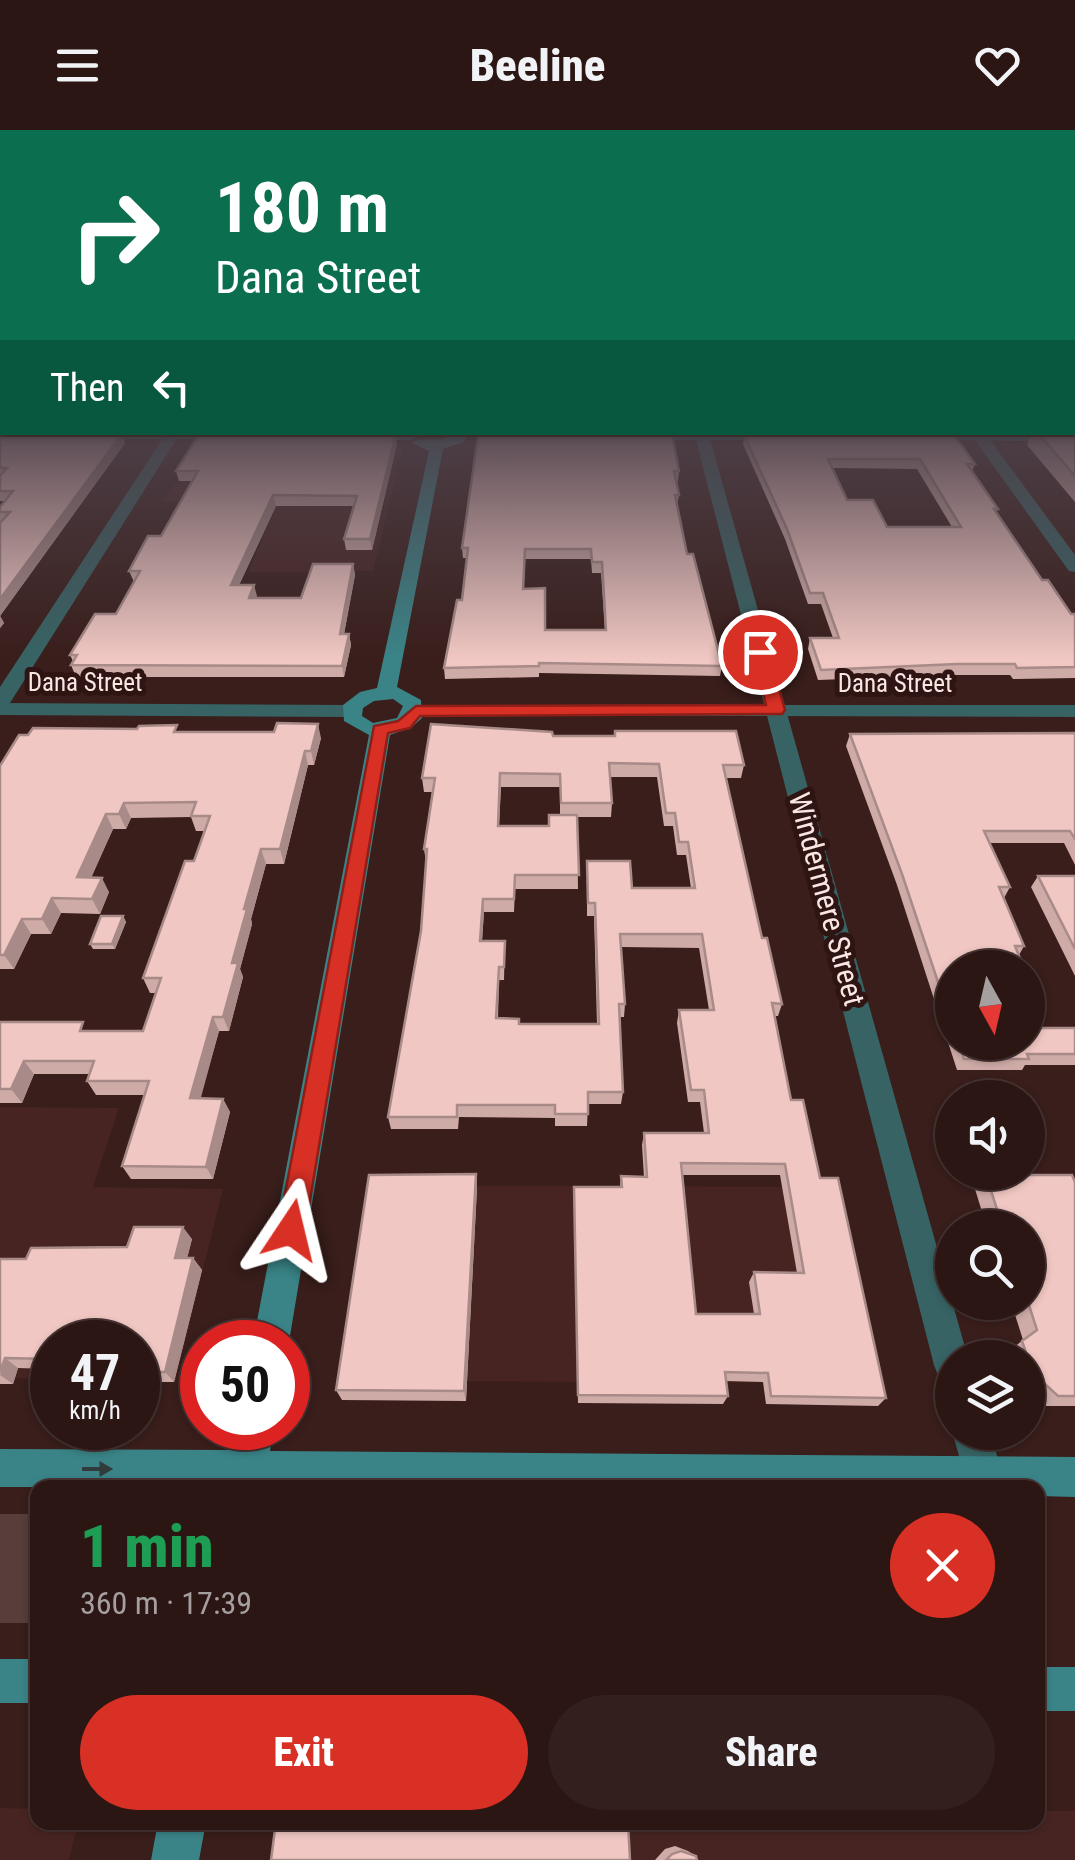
<!DOCTYPE html>
<meta charset="utf-8">
<style>
:root{--surface:#2b1614;--page:#331f1d;--text:#f1f3f6;--muted:#a69fa0;--line:#473534;--accent:#d93025}
body{margin:0;font-family:"Roboto Condensed",sans-serif;background:var(--page);color:var(--text);height:100vh;display:flex;flex-direction:column;font-size:38px;white-space:nowrap}
*{box-sizing:border-box;margin:0}
p{font-size:32px;color:var(--muted)}
.icon{flex:none;width:55px;height:55px;fill:none;stroke:currentColor;stroke-width:2;stroke-linecap:round;stroke-linejoin:round}
.map{position:relative;flex:1;overflow:hidden}
.details{position:absolute;left:30px;top:1350px;width:1015px;height:350px;display:flex;flex-direction:column;background:var(--surface);border-radius:20px;box-shadow:0 2px 8px #0004,0 0 0 2px var(--line)}
.details>*{flex:none}
.guide{position:absolute;left:0px;top:0px;width:1075px;height:305px;box-shadow:0 2px 8px #0004,0 0 0 2px var(--line);background:#0b6e4f;color:#fff;overflow:hidden}
.needle{width:65px;rotate:172deg}
.buttons{position:absolute;left:935px;top:820px;display:grid;gap:20px}
.buttons a{display:grid;place-items:center;width:110px;height:110px;border-radius:50%;background:var(--surface);box-shadow:0 2px 8px #0004,0 0 0 2px var(--line);font-size:50px}
.speed{position:absolute;left:30px;top:1190px;display:flex;gap:20px;font-size:50px;font-weight:700;text-align:center}
.speed>*{display:grid;place-content:center;width:130px;height:130px;border-radius:50%;background:var(--surface);box-shadow:0 2px 8px #0004,0 0 0 2px var(--line);line-height:1}
.speed small{font-size:25px;font-weight:400}
.speed .limit{border:15px solid #d22;background:#fff;color:#111}
.pin{position:absolute;display:grid;place-items:center;width:85px;height:85px;color:#fff;margin:-42px;border:5px solid #fff;border-radius:50%;box-shadow:0 2px 10px #0007}
.me{position:absolute;width:110px;margin:-55px;rotate:10deg;stroke-linejoin:round;filter:drop-shadow(0 0 8px #0008)}
.turn{display:flex;align-items:center;gap:35px;height:210px;padding:0 50px;font-size:45px}
.turn .icon{width:130px;height:130px;stroke-width:2.5}
.turn b{display:block;font-size:70px;line-height:85px}
.then{display:flex;align-items:center;height:95px;padding:0 50px;background:#0003;gap:20px;font-size:38px}
.round{display:grid;place-items:center;flex:none;width:105px;height:105px;border-radius:52px;background:var(--page)}
.overview{display:flex;align-items:center;justify-content:space-between;height:170px;padding:0 50px}
h1{font-size:60px;font-weight:800;line-height:75px;color:#1e9e55}
.primary-button{display:flex;gap:20px;margin-top:auto;padding:20px 50px}
.primary-button a{flex:1;height:115px;border-radius:60px;background:var(--accent);color:#fff;font-size:40px;font-weight:800;line-height:115px;text-align:center}
.primary-button a+a{background:var(--page);color:var(--text)}
header{display:flex;justify-content:space-between;align-items:center;height:130px;padding:0 50px;background:var(--surface);font-size:45px;font-weight:800}
.map>svg:first-child{display:block}
</style>
<header><svg class="icon" aria-label="menu" viewBox="0 0 24 24"><path d="M4 6h16M4 12h16M4 18h16"/></svg>Beeline<svg class="icon" aria-label="heart" viewBox="0 0 24 24"><path d="M12 20l-8-8c-3-5 5-10 8-4 3-6 11-1 8 4z"/></svg></header>
<div class="map">
<svg width="1075" height="1730" viewBox="0 0 1075 1730">
<rect width="100%" height="100%" fill="#391e1b"/>
<path fill="#472421" d="M327,318H403L373,441L248,442L278,373L163,372L174,354H314Z
M0,977L119,978L93,1057L223,1059L175,1252L138,1251V1212H52V1249L0,1248Z
M370,1055L836,1057L879,1253L345,1251Z
M0,1678L37,1679L38,1692L78,1693L69,1730H0Z
M1038,1681H1075V1730H283L288,1693L1038,1692Z"/>
<path fill="#583d3a" d="M0,1384H37V1493H0Z"/>
<g fill="none" stroke-linecap="round" stroke-linejoin="round">
<path fill="#376364" fill-rule="evenodd" d="M167,302H181L10,573L0,579V557Z
M694,302H708L968,1228H952V1253L939,1248L934,1235Z
M969,302H984L1075,425V442L1069,441Z
M952,1301L990,1302L1003,1346L998,1358H968Z"/>
<path fill="#376364" fill-rule="evenodd" d="M0,573L351,575L361,581L351,587L0,585Z
M416,575H1075V587L409,585L406,581L409,577Z"/>
<path fill="#3a8487" fill-rule="evenodd" d="M82,302H239L241,305L234,309H87L82,308Z
M354,302H414L418,306L411,310H357L350,306Z
M455,302H469L464,312L443,319L397,557L421,570L422,588L412,597L390,605L289,1212L288,1215L253,1212L369,605L344,591L343,575L360,562L377,558L429,321L412,313C425,304 443,316 455,302ZM393,569L403,576L397,588L373,593L362,586L363,578L374,571Z
M632,302H785L789,306L782,310H635L628,306Z
M920,303H1075V311L915,310L913,307Z
M236,1298H274L270,1321L1075,1327V1367L1038,1366V1358L0,1357V1319L232,1320Z
M0,1529H38V1573H0Z
M1038,1537H1075V1581H1038Z
M158,1692H206L199,1730H151Z"/>
</g>
<path fill="#ceaba7" fill-rule="evenodd" d="M1072,287H1075V372L1027,315L1031,302H1072Z
M0,303L125,313L0,486L4,493L0,498V377L5,371H0Z
M672,305L679,341L678,351H676L679,365L677,375L687,424L722,536L720,546L539,543V547L445,549L444,538L462,470L467,428H463L462,418ZM525,429H591L592,443H601L605,500H545L524,459Z
M744,305L975,334L972,341L998,379L996,383L1042,450L1071,484H1075V548L1013,549L1010,545H953L818,550L808,519L810,508H833L821,474H808L785,409L743,314ZM833,338L917,339L952,397H887L847,370Z
M397,314L372,420H346L344,409L354,376H276L239,455H254L256,468H301L353,434L355,445L344,504H349L351,515L344,547H76L71,535L73,531L70,525L116,484L134,452L129,441L161,406L192,351H179L176,341Z
M179,602L321,608L314,635H308L284,734H266L251,789L252,794L240,839L243,847L229,901H219L200,968L223,969L230,982L213,1049H131L122,1036L145,965H96L87,951L89,944H34L22,973H0V892L89,901H143L156,863H150L143,848L194,731L205,701H196L191,687L131,688L126,699H113L91,747L109,762L100,784L61,783L51,804H31L14,839H0V636Z
M1075,603V735L1064,713H990L1010,757L1004,768L1024,816L1019,825L952,838V912H1028L1034,898H1075V935H1025L1022,940H957L897,755L846,616L850,604Z
M553,606L744,635L741,648H726L762,808L782,874L778,886H775L791,970L820,1048L886,1268L878,1276L766,1274L763,1252L726,1251L728,1266L723,1274L578,1273L574,1057H620L621,1046L644,1047L642,1015L644,1003H704L700,972H688L677,893L679,880H709L699,818L621,817L625,874L624,887H619L623,962L621,974H588L587,996H555V988L459,987L458,999H391L388,987L421,801L426,732L424,719L432,662H424L422,648ZM610,647H657L664,696H673L677,725H686L691,758H632L587,731V786H594L597,894H519L498,888L499,850H504L505,811H482L484,782H514L515,759H578L577,687H611L612,673ZM501,657H560V685L549,696H499ZM683,1045H780L797,1143L754,1142L749,1152L754,1184H696Z
M1038,746H1075V846L1031,757Z
M123,786L126,792L115,819H93L90,814Z
M476,1044L477,1058L466,1271L342,1270L336,1260Z
M986,1045L1075,1052V1276H1043L1028,1262V1228H1010L1008,1222L1023,1210L1011,1172H1028V1098H987L975,1059Z
M192,1109L187,1128H193L202,1140L174,1252H147L142,1271H138V1212H52V1270L40,1261L48,1239L18,1238L13,1254H0V1129H26Z
M675,1716L688,1721L696,1726L697,1730H655L665,1719Z"/>
<path fill="#a88b88" d="M122,304L125,313L0,486L4,493L0,498V469Z
M396,304L397,314L372,420L370,409Z
M273,365L276,376L234,466L231,455Z
M353,434L355,445L342,515L340,504Z
M254,455L257,466L252,480L249,468Z
M349,504L351,515L344,547L342,536Z
M318,594L321,608L314,635L311,621Z
M305,621L308,635L284,734L280,719Z
M124,673L131,688L126,699L119,684Z
M106,684L113,699L85,762L77,747Z
M261,719L266,734L251,789L252,794L240,839L243,847L229,901L223,887L232,833L244,779Z
M102,748L109,762L100,784L92,769Z
M52,768L61,783L51,804L42,789Z
M483,769L484,782L481,825L480,811Z
M123,786L126,792L115,819L112,814Z
M22,789L31,804L14,839L4,825Z
M213,887L219,901L197,982L190,968Z
M24,931L34,944L22,973L11,959Z
M223,969L230,982L213,1049L206,1037Z
M476,1044L477,1058L466,1271L464,1261Z
M183,1097L192,1109L184,1140L175,1128Z
M193,1128L202,1140L174,1252L165,1242Z
M5,1228L18,1238L13,1254L0,1245Z
M138,1243L147,1252L142,1271L138,1267Z"/>
<path fill="#f0c7c2" stroke="#a88b88" stroke-width="2.5" fill-rule="evenodd" d="M1072,298H1075V346L1037,302H1072Z
M0,303L122,304L0,469V393L10,382H0V377L13,361H0V346L7,338H0Z
M200,303L396,304L370,409H344L357,366L273,365L231,455H254L249,468H301L313,434H353L340,504H349L342,536L71,535L77,525H70L95,484H116L140,441H129L148,406H161L198,341H176Z
M672,305L679,341H674L679,365H675L687,424H693L722,536L539,533V536L444,538L457,470H462L468,418H462L478,306ZM525,419H591L592,432H602L606,500H545V458L523,459Z
M744,305H954L975,334H967L998,379H994L1042,450H1048L1071,484H1075V537L1017,538L1015,534H957L821,540L810,508H839L823,463H810L787,399ZM828,329H920L961,397H887L873,370H847Z
M277,593L318,594L311,621H305L280,719H261L244,779H247L232,833H238L223,887H213L190,968L223,969L206,1037L122,1036L149,951H87L94,931H24L11,959H0V892H83L80,901H143L161,848H143L185,731H194L210,686H191L196,672L124,673L119,684H106L77,747L102,748L92,769L52,768L42,789H22L4,825H0V636L19,605H28L33,598L137,599L139,596L177,595L174,602H274Z
M431,594L552,602L553,606H615V601H736L744,635H723L762,808H767L782,874L772,873L791,970H803L820,1048H838L886,1268L771,1266L768,1243L725,1242L728,1266L578,1265L574,1057H622L621,1046L647,1047L644,1003H709L704,960H691L679,880H714L702,804H620L625,874H619L623,962H588V984H555V975H457V987H388L421,801L427,719H424L435,648H422ZM609,633L659,634L666,683H675L679,712H688L695,758H632L630,731H587L588,773H595L599,894H519V889L496,888L499,837H504L505,811H480L483,769H514L515,745H579L577,685H549V696H498L500,643L560,644L561,673H612ZM681,1033L785,1034L804,1143L754,1142L760,1184H696Z
M1075,603V709L1070,701H984L1010,757H999L1024,816H1015L1024,838H952V894L902,744L850,604Z
M1038,746H1075V819Z
M101,786H123L112,814H90Z
M1028,881L1034,898H1075V924H1027L1029,929H964L959,912H1028Z
M476,1044L464,1261L336,1260L369,1045Z
M986,1045H1072L1075,1052V1266H1058L1033,1243L1022,1211L1037,1200L1028,1172V1098H1003Z
M134,1097H183L175,1128H193L165,1242H138V1212H52V1261H40L51,1229L5,1228L0,1242V1129H26L31,1118L127,1117Z
M276,1692H628L630,1730H271Z
M681,1721L696,1726L697,1730H666L672,1724Z"/>
<defs><path id="oneway-solid" d="M-6-.8H1V-3.2L6.5 0L1 3.2V.8H-6Z" transform="scale(2.5)"/></defs>
<use fill="#323b3b" href="#oneway-solid" transform="translate(97 1339)"/>
<linearGradient id="sky" x2="0" y2="1"><stop stop-color="#1f100f"/><stop offset="0.54" stop-color="#4e414a"/><stop offset="1" stop-color="#4e414a" stop-opacity="0"/></linearGradient>
<rect width="1075" height="529" fill="url(#sky)"/>
<path fill="#d93025" stroke="#8d1f18" stroke-width="2.5" d="M760,517L768,522L785,580L782,584L420,586L410,598L388,603L305,1100L301,1109L291,1113L282,1109L278,1100L374,596L398,591L416,576L766,575L753,522Z"/>
<g text-anchor="middle" dominant-baseline="central" stroke-width="10" stroke-linejoin="round" paint-order="stroke">
<g font-size="25" fill="#fae7e4" stroke="#2e1412">
<text x="85" y="552">Dana Street</text>
<text x="895" y="553">Dana Street</text>
</g>
<g font-size="30" fill="#fae7e4" stroke="#2e1412">
<text transform="translate(827 769) rotate(75)">Windermere Street</text>
</g>
</g>
</svg>
<div class="buttons">
<a><svg class="needle" viewBox="-14 -14 28 28"><path d="M0-13l5 13h-10z" fill="#e53935"/><path d="M0 13l5-13h-10z" fill="#a69fa0"/></svg></a>
<a><svg class="icon" aria-label="sound" viewBox="0 0 24 24"><path d="M4 9h4l5-4v14l-5-4H4zM17 9q2 3 0 6"/></svg></a>
<a><svg class="icon" aria-label="search" viewBox="0 0 24 24"><circle cx="10" cy="10" r="6"/><path d="M15 15l6 6"/></svg></a>
<a><svg class="icon" aria-label="layers" viewBox="0 0 24 24"><path d="M12 4l9 5-9 5-9-5zM3 14l9 5 9-5"/></svg></a>
</div>
<div class="speed"><div>47<small>km/h</small></div><div class="limit">50</div></div>
<div class="pin" style="left:760px;top:522px;background:#d93025"><svg class="icon" aria-label="arrive" viewBox="0 0 24 24"><path d="M6 21V4h12l-3 4 3 4H6"/></svg></div>
<svg class="me" style="left:291px;top:1100px" viewBox="-20 -20 40 40"><path d="M0-17L14 15 0 8-14 15z" fill="#d93025" stroke="#fff" stroke-width="4"/></svg>
<div class="guide">
<div class="turn"><svg class="icon" aria-label="right" viewBox="0 0 24 24"><path d="M7 20v-9h11M14 6l5 5-5 5"/></svg><div><b>180 m</b>Dana Street</div></div>
<div class="then">Then<svg class="icon" aria-label="left" viewBox="0 0 24 24"><path d="M17 20v-9H6M10 6l-5 5 5 5"/></svg></div>
</div>
<section class="details">
<div class="overview"><div><h1>1 min</h1><p>360 m · 17:39</p></div><a class="round" style="background:#d93025;color:#fff"><svg class="icon" aria-label="close" viewBox="0 0 24 24"><path d="M6 6l12 12M18 6L6 18"/></svg></a></div>
<div class="primary-button"><a>Exit</a><a>Share</a></div>
</section>
</div>
